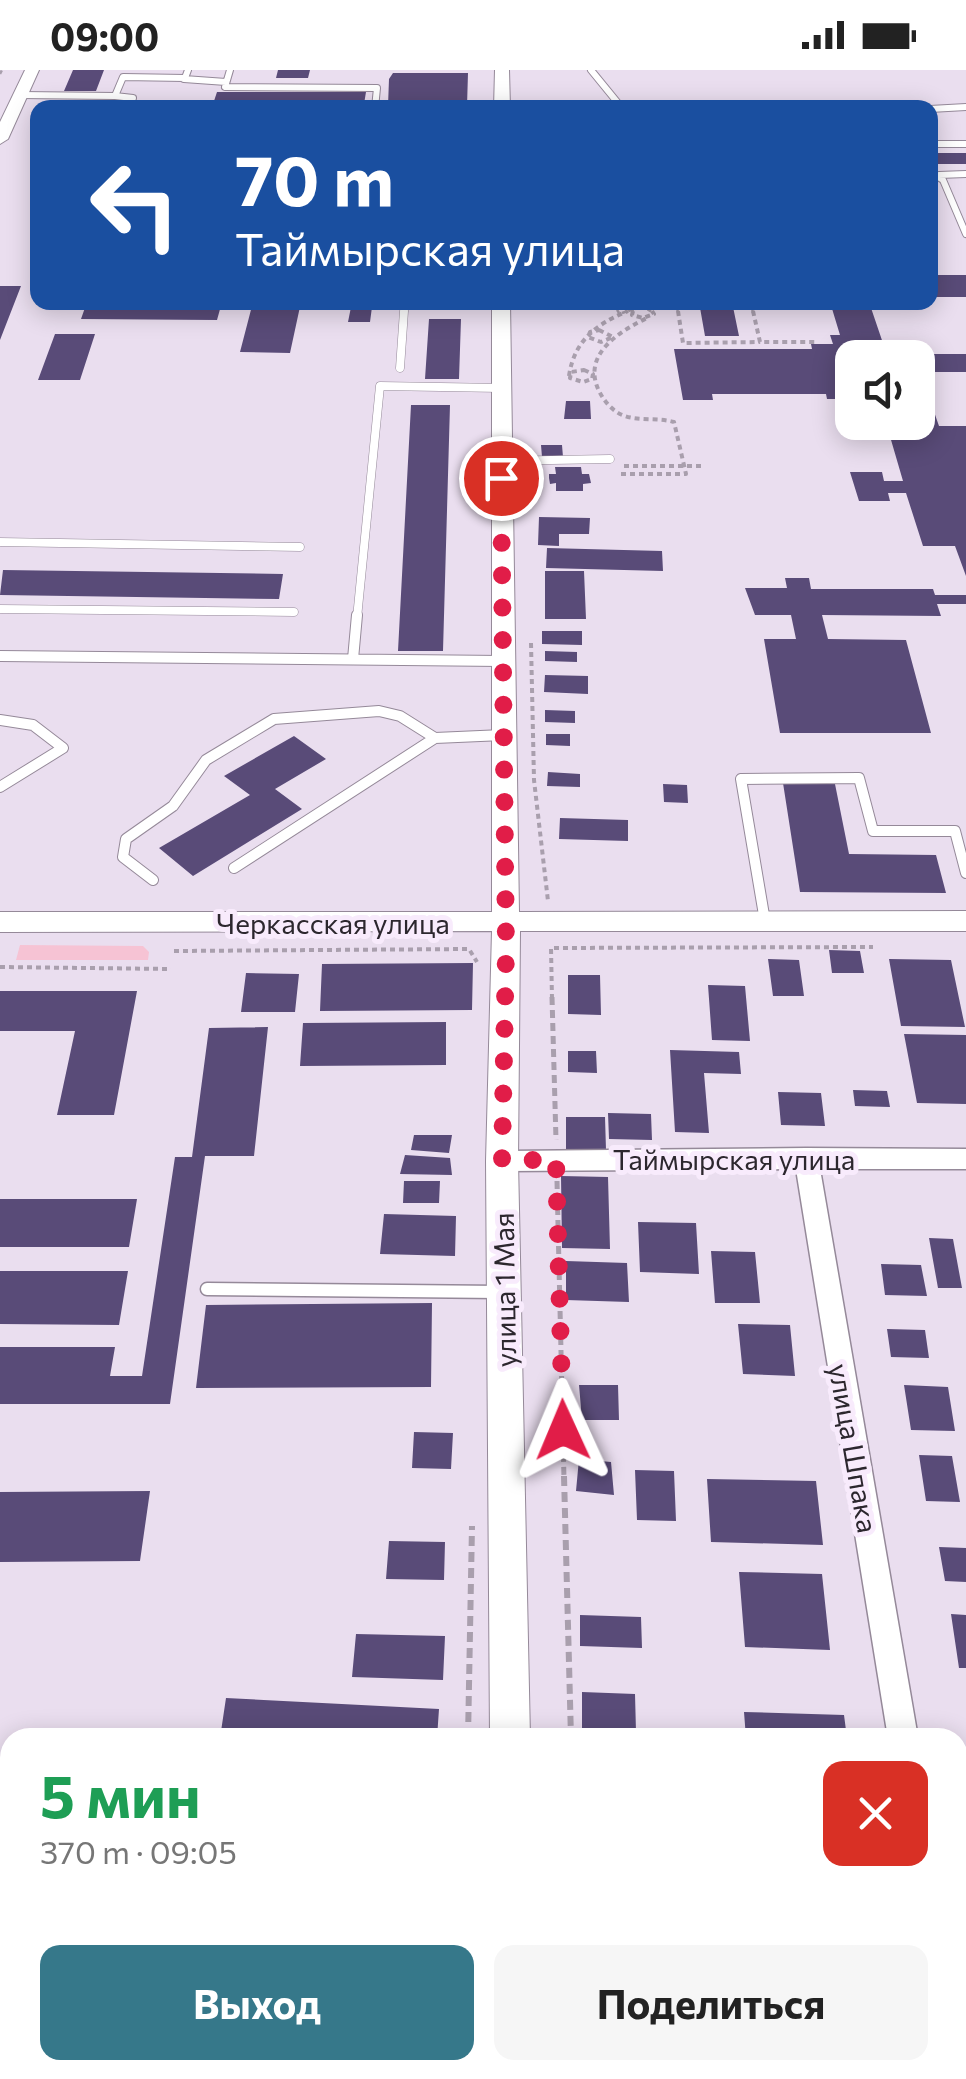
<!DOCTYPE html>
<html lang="ru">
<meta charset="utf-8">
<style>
:root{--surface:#fff;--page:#f6f6f6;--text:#222;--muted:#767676;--accent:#36788a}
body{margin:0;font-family:Commissioner,sans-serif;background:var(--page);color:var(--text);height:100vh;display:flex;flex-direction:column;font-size:38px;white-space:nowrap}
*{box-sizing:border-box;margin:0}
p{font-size:32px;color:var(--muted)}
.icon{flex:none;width:55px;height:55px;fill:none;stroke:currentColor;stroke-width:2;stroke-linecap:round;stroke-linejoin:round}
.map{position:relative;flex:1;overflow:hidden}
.side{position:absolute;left:0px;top:1658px;width:968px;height:352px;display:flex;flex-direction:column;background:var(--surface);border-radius:30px 30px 0 0;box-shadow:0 5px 25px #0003}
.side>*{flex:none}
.top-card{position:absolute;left:30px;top:30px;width:908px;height:210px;border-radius:20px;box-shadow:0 5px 25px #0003;background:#1a4fa0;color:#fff;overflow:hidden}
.controls{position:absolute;left:835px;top:270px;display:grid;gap:20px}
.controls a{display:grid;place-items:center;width:100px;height:100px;border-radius:20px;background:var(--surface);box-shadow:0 5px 25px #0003;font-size:50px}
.pin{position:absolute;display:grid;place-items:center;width:85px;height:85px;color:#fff;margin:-42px;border:5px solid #fff;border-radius:50%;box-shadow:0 2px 10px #0007}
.me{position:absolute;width:110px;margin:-55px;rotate:359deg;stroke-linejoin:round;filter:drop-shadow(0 0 8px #0008)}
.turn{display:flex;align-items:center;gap:35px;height:210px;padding:0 40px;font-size:45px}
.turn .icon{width:130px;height:130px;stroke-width:2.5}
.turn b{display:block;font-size:70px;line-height:85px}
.round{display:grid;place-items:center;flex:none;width:105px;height:105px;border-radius:20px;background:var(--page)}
.overview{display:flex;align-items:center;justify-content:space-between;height:170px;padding:0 40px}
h1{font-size:60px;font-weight:700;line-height:75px;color:#1e9e55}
.primary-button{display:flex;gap:20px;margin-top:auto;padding:20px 40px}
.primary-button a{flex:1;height:115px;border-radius:20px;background:var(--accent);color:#fff;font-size:40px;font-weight:700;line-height:115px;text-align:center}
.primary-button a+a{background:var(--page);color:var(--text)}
.status{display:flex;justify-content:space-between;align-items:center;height:70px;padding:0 50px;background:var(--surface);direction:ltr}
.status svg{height:28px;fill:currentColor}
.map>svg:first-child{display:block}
</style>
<div class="status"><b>09:00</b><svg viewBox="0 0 49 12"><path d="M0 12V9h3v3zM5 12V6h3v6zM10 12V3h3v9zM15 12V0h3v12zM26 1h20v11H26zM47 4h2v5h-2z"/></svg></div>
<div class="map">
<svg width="966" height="2009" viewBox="0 0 966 2009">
<rect width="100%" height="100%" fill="#eadeef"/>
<path fill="#f6c3d4" d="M20,875L143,876L149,882L148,890H16Z"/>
<path fill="#594b78" d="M73,0H104L96,21H64Z
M278,0H310L308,8H276Z
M393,3H468L467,36H388L389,9Z
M217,22H366L364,34H213Z
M930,83H966V94H930Z
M930,205H966V227H930Z
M0,216H21L0,270Z
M87,232H222L217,250L81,249Z
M253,232H301L290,283L240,282Z
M699,232H732L739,266H705Z
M830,232H869L888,288H852V329H827L826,324H712L713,330H683L674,279H812L811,274H833L830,265H840Z
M351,237H372L370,252H348Z
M429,249H461L459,309H425Z
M55,264H95L80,310H38Z
M918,284H966V302H920L939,356H966V506L955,476H923L906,423H888L890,431H859L850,402H882L884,411H903L889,363H914L911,352H918Z
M566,331H590L591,349H564Z
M411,335H450L443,581H398Z
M541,375H562L563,387H542Z
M555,397H581L582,404H589L591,413L583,414V421H556V413L550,414L549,408V404H556Z
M539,447L590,448L589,464H559V476L538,475Z
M547,478L662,481L663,501L546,498Z
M3,500L283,504L279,529L0,525Z
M545,501H584L586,549H545Z
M785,508H809L811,519H933L935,525H966V534H937L941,546L822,545L828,569L906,570L931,663H780L764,569H796L791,545H755L745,518H787Z
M542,561H582V575L542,574Z
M545,581L577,582V592L545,591Z
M545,605L588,606V624L544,622Z
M545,640L575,641V653L545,652Z
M546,664H570V676L546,675Z
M294,666L326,689L275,719L302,739L193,806L159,778L250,725L224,706Z
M548,702L580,704V717L547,716Z
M783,713L835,714L849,784L936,785L946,823L800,822Z
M663,714L687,715L688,733L664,732Z
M560,748L628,750V771L559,769Z
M829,880L860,881L864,903H832Z
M768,889L799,890L804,926H773Z
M889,889L951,890L965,957L901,956Z
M473,893L472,940L320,941L322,894Z
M246,903L299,904L295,942H241Z
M568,905H600L601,945L568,944Z
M708,915L745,916L750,971L712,970Z
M0,921H137L114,1045H57L75,961H0Z
M446,952V995L300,996L303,953Z
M268,957L254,1086H205L170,1334H0V1277H115L110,1306H142L175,1087H192L209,958Z
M904,964L966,965V1034L917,1033Z
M670,980L739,982L741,1004L704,1003L709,1063L675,1062Z
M568,981H596L597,1003L568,1002Z
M853,1020L887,1021L890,1037L855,1036Z
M778,1022L821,1023L825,1056L781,1055Z
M608,1043L651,1044L652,1070L609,1069Z
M566,1047H605L606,1080L566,1079Z
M414,1065H452L449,1083L411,1080Z
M405,1085L450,1088L452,1105L400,1104Z
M561,1106L608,1107L610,1179L562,1178Z
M404,1111H440L439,1133H403Z
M0,1129H137L129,1177H0Z
M384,1144L456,1146L455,1186L380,1184Z
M638,1152L696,1153L699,1204L640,1202Z
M929,1168L953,1169L962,1218H938Z
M711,1181L755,1182L760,1233H715Z
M566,1191L627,1193L629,1232L566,1230Z
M881,1194L921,1195L927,1226L885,1225Z
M0,1201H128L119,1255L0,1254Z
M432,1233L431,1317L196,1318L206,1235Z
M738,1254L790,1255L795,1306L743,1304Z
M887,1259L925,1260L929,1288L891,1287Z
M579,1315H618L619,1350H582Z
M904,1315L948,1317L955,1361L911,1360Z
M414,1362L453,1363L451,1399L412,1398Z
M919,1385L952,1386L960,1432L926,1431Z
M579,1389L611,1392L614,1425L576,1421Z
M635,1400L674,1401L676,1451L637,1450Z
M707,1409L816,1411L823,1475L711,1472Z
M150,1421L140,1491L0,1492V1422Z
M389,1471L445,1472L444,1510L386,1509Z
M939,1477L966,1478V1512L945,1511Z
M739,1502L822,1504L830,1580L745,1577Z
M951,1544L966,1545V1598H959Z
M580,1545L641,1547L642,1578L580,1576Z
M356,1564L445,1566L443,1610L352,1607Z
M582,1622L635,1624L636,1662L582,1661Z
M226,1628L439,1639L437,1668H220Z
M744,1642L844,1645L847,1668H746Z
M0,1894H10L9,1991H0Z
M184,2000H256L255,2009H183Z
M590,2000H654V2009H590Z"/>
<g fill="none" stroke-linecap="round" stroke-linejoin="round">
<g stroke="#958999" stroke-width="8">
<path id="service-far4" d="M230,0L225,17L377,18L375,38
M591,0L622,38
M184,9L226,12
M20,25L115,26L123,7L185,8L188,0
M115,26L133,28L130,38
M930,39L966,37
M930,74H966
M930,102L943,110L966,164
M939,105L966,104
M404,243L405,232"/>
</g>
<g stroke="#958999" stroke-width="9">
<path id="service-far3" d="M400,298L404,241
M501,391L610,389
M0,472L300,477
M0,539L294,542
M357,548L380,316L501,318"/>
</g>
<g stroke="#958999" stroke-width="12">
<path id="service-far2" d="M0,586L502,591
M353,589L357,545
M0,650L33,655L63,678L0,717
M234,798L435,668L503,665
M153,810L123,787L126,769L173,736L206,690L274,649L379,641L400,646L435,668
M765,851L741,709L859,708L873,761H955L966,803"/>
</g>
<g stroke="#958999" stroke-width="15">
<path id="service-far1" d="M207,1219L500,1222"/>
</g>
<g stroke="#958999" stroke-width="18">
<path id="service" d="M348,2000L478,2009"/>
</g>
<g stroke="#958999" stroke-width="3">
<path id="minor" d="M806,1078L966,1079V1099H820L918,1668H888L796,1099L502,1101L494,1098L490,1091L494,1084L502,1081Z
M958,1974L966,1977V2009H943L942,2000H958Z"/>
</g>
<g stroke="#958999" stroke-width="2">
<path id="tertiary" d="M25,0H39L8,69L0,74V52Z
M495,0H509L510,38H494Z
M492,232H510L519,842L966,841V861H520L518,1091L530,1668H490L486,1091L492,861L0,862V842H492Z
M492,2000H538V2009H492Z"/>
</g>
<path stroke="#a99fad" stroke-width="2.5" stroke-dasharray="4 2.5" stroke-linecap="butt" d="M0,4L2,0
M594,232L614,235L619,243
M676,232L678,243
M751,233L753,243
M622,243L657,232
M632,243L633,239L643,237L654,243"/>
<path stroke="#a99fad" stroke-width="4" stroke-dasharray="5 4" stroke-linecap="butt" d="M633,241L632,245L643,248L654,244L652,241
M678,241L683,273L760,272
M753,241L760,272H817
M599,260L613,267L601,272L588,267L590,262Z
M584,300L593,304L592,309L583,312L570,308L571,302Z
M569,306C574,271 596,254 628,241
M624,396H701
M621,404H686L674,352C657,347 636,352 620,344C611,339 604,331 599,321C581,284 620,261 649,247
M531,573L534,710L548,831
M174,881L469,879L477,892
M0,897L171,899
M552,929L551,878L873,877"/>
<path stroke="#a99fad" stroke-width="5" stroke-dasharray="8 5" stroke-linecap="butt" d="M552,927L556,1070
M557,1111L564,1409"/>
<path stroke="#a99fad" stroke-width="6" stroke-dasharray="10 6" stroke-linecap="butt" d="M564,1406L571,1668
M468,1668L472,1456
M579,2000V2009"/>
<use href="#service-far4" stroke="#fff" stroke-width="6"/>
<use href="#service-far3" stroke="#fff" stroke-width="8"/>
<use href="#service-far2" stroke="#fff" stroke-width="10"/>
<use href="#service-far1" stroke="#fff" stroke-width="12"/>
<use href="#service" stroke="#fff" stroke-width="15"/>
<use href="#minor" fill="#fff" fill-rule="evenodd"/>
<use href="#tertiary" fill="#fff" fill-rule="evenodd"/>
</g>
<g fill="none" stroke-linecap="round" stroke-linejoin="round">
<path stroke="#e11d48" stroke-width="18" stroke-dasharray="0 32.4" d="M501,408L506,879L502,1090H556L563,1360"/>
</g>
<g text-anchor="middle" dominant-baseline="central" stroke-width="10" stroke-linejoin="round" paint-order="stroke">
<g font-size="28" fill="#2c272e" stroke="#f8ebfc">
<text x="333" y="853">Черкасская улица</text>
<text x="734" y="1089">Таймырская улица</text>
<text transform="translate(504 1220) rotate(-91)">улица 1 Мая</text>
<text transform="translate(854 1378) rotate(80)">улица Шпака</text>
</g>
</g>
</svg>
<div class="controls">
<a><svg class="icon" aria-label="sound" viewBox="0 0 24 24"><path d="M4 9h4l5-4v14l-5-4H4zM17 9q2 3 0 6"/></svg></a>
</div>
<div class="pin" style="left:501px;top:408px;background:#d93025"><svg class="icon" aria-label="arrive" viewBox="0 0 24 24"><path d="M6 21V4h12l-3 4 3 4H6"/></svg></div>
<svg class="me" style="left:563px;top:1360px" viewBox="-20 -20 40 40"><path d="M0-17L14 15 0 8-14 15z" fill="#e11d48" stroke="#fff" stroke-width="4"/></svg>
<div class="top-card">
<div class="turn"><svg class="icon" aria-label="left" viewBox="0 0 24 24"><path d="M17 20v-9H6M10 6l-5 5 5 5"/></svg><div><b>70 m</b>Таймырская улица</div></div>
</div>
<section class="side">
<div class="overview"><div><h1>5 мин</h1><p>370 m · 09:05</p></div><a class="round" style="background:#d93025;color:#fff"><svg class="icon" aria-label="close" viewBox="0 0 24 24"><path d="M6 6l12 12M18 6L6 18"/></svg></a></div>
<div class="primary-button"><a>Выход</a><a>Поделиться</a></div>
</section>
</div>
